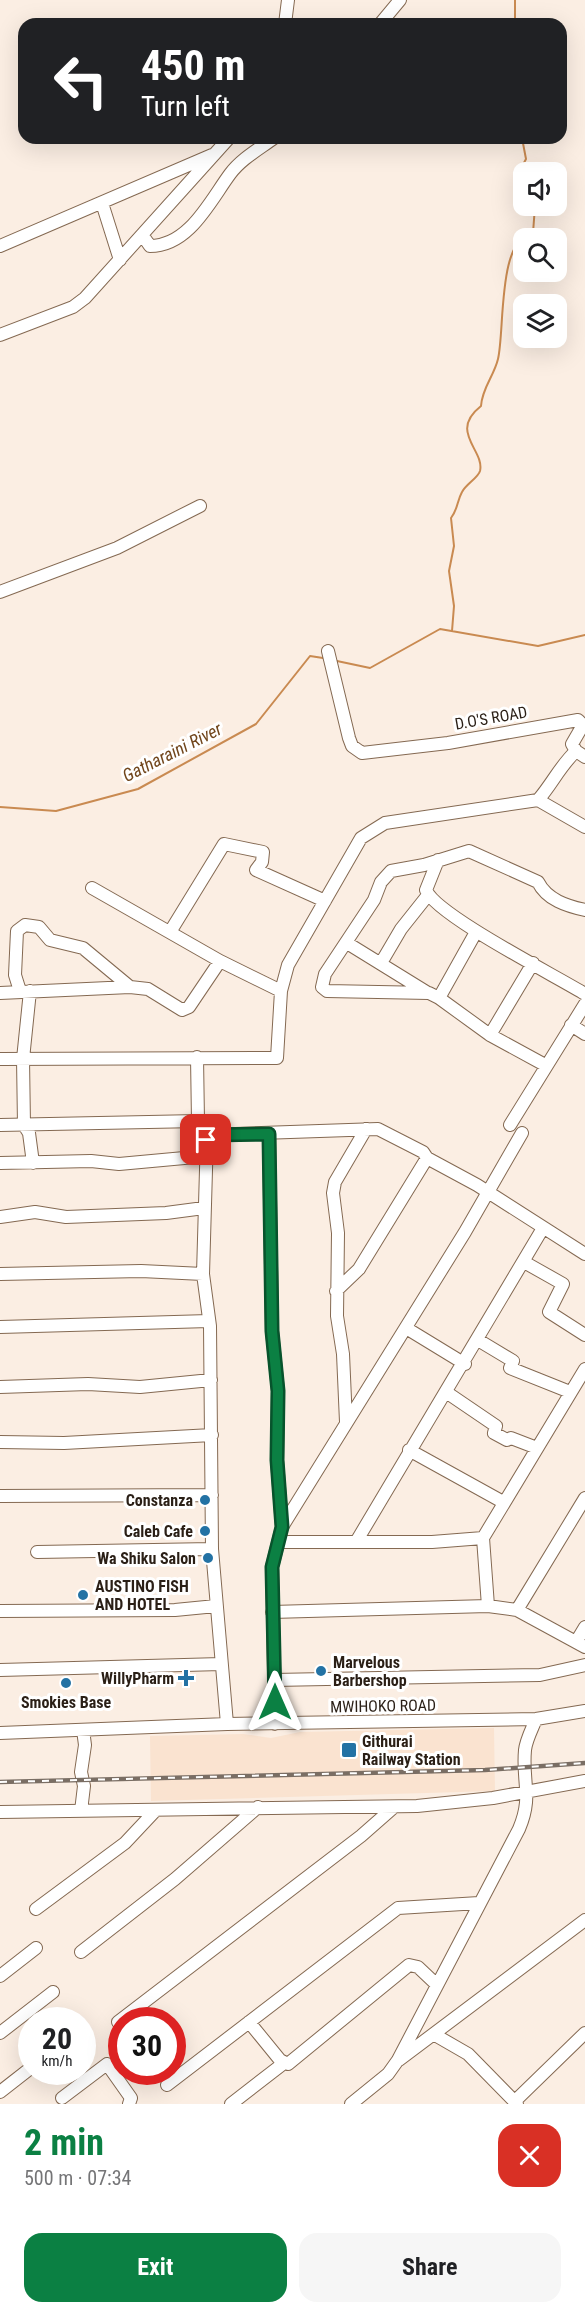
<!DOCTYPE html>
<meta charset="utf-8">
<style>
:root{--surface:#fff;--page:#f6f6f6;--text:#202124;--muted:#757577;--accent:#0b8043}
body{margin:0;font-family:"Roboto Condensed",sans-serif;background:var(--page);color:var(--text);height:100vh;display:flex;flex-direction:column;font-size:22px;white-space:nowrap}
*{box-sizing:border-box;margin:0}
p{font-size:20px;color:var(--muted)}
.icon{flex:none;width:33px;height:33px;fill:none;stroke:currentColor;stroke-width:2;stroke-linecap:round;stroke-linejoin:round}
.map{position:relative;height:2104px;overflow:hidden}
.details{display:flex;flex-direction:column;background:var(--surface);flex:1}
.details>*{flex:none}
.banner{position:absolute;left:18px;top:18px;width:549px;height:126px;border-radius:18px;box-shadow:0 6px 24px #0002;background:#202124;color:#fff;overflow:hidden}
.fabs{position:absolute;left:513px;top:162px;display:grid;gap:12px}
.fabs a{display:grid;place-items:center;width:54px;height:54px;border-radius:12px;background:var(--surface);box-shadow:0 6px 24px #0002;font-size:30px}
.speed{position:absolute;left:18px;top:2007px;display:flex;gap:12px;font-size:30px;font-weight:700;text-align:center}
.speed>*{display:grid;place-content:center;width:78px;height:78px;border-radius:50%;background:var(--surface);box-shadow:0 6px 24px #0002;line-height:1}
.speed small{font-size:15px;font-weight:400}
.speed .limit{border:9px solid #d22;background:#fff;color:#111}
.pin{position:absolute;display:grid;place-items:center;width:51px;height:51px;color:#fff;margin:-26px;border-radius:12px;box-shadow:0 3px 9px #0006}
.me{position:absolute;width:66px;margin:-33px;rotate:0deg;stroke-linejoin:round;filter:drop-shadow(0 0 4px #0008)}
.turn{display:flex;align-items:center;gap:21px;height:126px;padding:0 24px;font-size:27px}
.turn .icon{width:78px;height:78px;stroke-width:2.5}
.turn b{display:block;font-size:42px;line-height:51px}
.round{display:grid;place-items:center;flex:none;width:63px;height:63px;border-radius:18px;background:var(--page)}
.overview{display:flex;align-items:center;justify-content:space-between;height:102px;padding:0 24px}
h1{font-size:36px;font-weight:700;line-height:45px;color:var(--accent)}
.action{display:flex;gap:12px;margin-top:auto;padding:12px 24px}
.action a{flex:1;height:69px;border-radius:18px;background:var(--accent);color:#fff;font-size:24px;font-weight:700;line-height:69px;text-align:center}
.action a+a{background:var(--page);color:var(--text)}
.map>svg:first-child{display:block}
</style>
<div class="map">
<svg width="585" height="2104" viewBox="0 0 585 2104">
<rect width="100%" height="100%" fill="#fbeee3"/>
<path fill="#fae3d0" d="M494,1728L495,1791L151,1801L150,1736L243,1734L271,1738L300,1732Z"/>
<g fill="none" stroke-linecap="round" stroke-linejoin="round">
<path stroke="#c98a51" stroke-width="2" d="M515,0V24
M522,138L526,159L518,174L524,184
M452,631L454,606L449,571L454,546L451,518C458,509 457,501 462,492C466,484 478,478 480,471C485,450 448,432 481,406C482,388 494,376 498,359C505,330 497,238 533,233L535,206
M337,661L370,668L440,629L538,646L585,635
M0,807L56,811L138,789L256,724L310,656L323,658"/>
<g stroke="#846952" stroke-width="14">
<path id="minor" d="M285,24L288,0
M380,24L400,0
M102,203L120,260
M143,236L150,246C189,246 210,201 230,174C241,159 259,149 274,138
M0,246L212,155
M0,335L73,307L85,298L229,138
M0,592L117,548L200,506
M328,651L349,738L352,746L362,753L448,743L578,720L583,725L572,744L576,751L585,757
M538,800L585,827
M438,860L426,890C436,915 556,976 585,994
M92,888L220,961
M170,932L224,844L263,852L262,862L256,870L325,901
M347,943L428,993
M381,963L401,929L428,895
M20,991L15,975L17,931L25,925L39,927L50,940L83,948L130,987
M30,991L23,1059L24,1125L29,1133L33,1163
M0,993L130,987L148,989L182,1010L189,1007L220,961L281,991
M439,998L476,932
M571,1025L585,1034
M490,1035L533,963
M0,1059L277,1058L281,991L288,965L361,838L385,823L538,800C552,784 560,766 576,751
M545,1065L490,1035L439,998L429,993L327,991L322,987L325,974L374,900L381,882L391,871L424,865L469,851L538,882C547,900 567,906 585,910
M0,1125L198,1121L197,1057
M510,1125L585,1004
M269,1134L272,1331L278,1391L277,1460L282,1527
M0,1163L91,1161L119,1164L206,1156
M0,1217L35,1212L66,1217L166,1213L204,1208
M524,1262L563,1284L549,1312L585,1335
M0,1274L141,1271L203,1274
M336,1291L359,1269L427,1158
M0,1327L209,1321
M406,1328L465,1364
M478,1340L513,1361L510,1368L570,1392
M0,1387L88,1384L140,1387L211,1380
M446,1392L496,1426L494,1433L507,1440L511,1438L537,1448
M346,1422L343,1354L337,1316L338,1233L333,1193L335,1182L366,1129
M0,1442L64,1443L212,1435
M409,1450L503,1502
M0,1496L212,1495
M483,1538L488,1606
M278,1542H432L483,1538L585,1369
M356,1542L543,1228
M37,1552L212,1549
M517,1610L585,1498
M0,1611L175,1610L216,1606
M272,1612L488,1606L517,1610L585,1647
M576,1642L585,1627
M0,1670L221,1664
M274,1680L540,1675L585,1665
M227,1724L212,1549L210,1326L203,1274L207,1135L378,1129L423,1152L427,1158L477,1185L585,1254
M275,1724L272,1567L282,1527L465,1232L522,1133
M0,1733L227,1724L536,1719L585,1711
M81,1811L84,1786L81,1772L85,1745L83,1730
M0,1812L417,1806L493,1798L585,1781
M36,1909L125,1843L156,1810
M81,1952L175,1879L258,1807
M0,1976L36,1948
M118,2022L361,1836L394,1807
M249,2022L280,2060L288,2064L409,1965L418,1967L437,1985
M0,2033L53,1992
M435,2035L468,2054L517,2104
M399,2060L585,1920
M167,2085L398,1908L479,1903
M0,2092L32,2067
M62,2098L107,2064L131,2098L129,2104
M515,2101L585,2033
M231,2104L284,2063
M351,2104L388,2074L398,2060L519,1829C533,1796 522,1783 525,1750C526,1740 532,1729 536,1719"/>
</g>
<use href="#minor" stroke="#fff" stroke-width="12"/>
<g stroke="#7a6e64" stroke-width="4.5">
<path id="rail" d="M0,1782L485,1770L585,1763"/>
</g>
<use href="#rail" stroke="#fff" stroke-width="2" stroke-dasharray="7" stroke-linecap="butt"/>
</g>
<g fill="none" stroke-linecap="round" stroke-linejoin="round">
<g stroke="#07532c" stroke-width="15">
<path id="route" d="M206,1140L207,1135L269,1134L272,1331L278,1391L277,1460L282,1527L272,1567L275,1702"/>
</g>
<use href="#route" stroke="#0b8043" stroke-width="10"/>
</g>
<g fill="#2372a4" stroke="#fff" stroke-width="2">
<circle cx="205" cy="1500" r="6"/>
<circle cx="205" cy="1531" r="6"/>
<circle cx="208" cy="1558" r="6"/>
<circle cx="83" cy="1595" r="6"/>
<circle cx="321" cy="1671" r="6"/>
<path d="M183 1669h6v6h6v6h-6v6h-6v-6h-6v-6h6z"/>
<circle cx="66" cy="1683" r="6"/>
<rect x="341" y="1742" width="16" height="16" rx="3"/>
</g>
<g text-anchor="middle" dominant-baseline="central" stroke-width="6" stroke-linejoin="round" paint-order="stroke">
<g font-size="16" fill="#2a1f16" stroke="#fff">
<text transform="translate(491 718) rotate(-10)">D.O'S ROAD</text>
<text transform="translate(383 1706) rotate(-1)">MWIHOKO ROAD</text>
</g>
<g font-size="16" font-weight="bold" fill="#2a1f16" stroke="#fff" text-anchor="end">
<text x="193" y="1500">Constanza</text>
<text x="193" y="1531">Caleb Cafe</text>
<text x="196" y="1558">Wa Shiku Salon</text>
<text x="95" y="1586" text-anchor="start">AUSTINO FISH<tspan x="95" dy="18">AND HOTEL</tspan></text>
<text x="333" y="1662" text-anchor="start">Marvelous<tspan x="333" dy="18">Barbershop</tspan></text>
<text x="174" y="1678">WillyPharm</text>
<text x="66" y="1702" text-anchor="middle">Smokies Base</text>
<text x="362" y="1741" text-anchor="start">Githurai<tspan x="362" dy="18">Railway Station</tspan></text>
</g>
<g font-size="18" font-style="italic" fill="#71461c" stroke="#fff">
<text transform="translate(172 752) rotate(-27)">Gatharaini River</text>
</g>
</g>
</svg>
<div class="fabs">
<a><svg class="icon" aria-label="sound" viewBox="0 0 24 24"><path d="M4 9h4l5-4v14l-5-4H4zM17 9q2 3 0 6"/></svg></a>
<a><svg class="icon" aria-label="search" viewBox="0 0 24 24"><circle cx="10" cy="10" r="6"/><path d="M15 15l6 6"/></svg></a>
<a><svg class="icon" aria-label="layers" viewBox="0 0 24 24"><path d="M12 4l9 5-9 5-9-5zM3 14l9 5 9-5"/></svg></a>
</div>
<div class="speed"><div>20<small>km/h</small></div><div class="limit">30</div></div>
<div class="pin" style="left:206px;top:1140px;background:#d93025"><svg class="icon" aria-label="arrive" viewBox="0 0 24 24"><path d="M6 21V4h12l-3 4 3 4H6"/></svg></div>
<svg class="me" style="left:275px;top:1702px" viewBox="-20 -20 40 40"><path d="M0-17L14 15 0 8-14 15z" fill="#0b8043" stroke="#fff" stroke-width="4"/></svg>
<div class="banner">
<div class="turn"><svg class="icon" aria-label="left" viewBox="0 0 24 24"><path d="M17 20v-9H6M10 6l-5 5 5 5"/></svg><div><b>450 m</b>Turn left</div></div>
</div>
</div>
<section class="details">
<div class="overview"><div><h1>2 min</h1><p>500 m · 07:34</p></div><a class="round" style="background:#d93025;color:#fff"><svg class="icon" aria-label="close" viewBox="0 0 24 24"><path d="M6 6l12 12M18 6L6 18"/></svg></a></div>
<div class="action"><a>Exit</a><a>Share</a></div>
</section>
